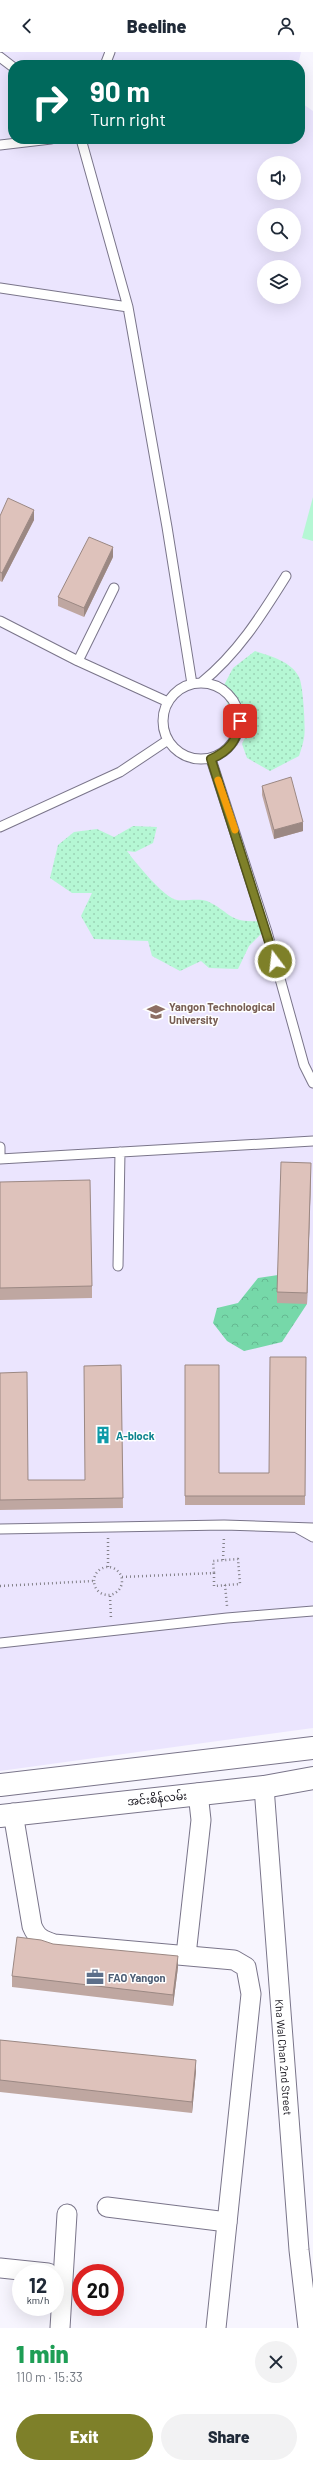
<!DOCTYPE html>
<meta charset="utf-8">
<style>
:root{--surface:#fff;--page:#f2f2f3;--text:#1f2937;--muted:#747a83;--accent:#7e8029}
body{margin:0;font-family:Barlow,"Noto Sans Myanmar",sans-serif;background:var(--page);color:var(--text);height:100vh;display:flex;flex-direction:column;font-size:15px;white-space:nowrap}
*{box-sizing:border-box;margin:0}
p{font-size:13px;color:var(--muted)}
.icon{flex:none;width:22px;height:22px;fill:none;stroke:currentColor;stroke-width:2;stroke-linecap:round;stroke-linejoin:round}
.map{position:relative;height:2276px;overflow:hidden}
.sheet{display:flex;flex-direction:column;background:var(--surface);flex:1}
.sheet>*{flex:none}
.guide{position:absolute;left:8px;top:8px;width:297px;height:84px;border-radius:16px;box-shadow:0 4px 16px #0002;background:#00695c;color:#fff;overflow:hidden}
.tools{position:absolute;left:257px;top:104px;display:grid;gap:8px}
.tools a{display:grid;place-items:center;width:44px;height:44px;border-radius:50%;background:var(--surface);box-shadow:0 4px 16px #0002;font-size:20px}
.speed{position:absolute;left:12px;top:2212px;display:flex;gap:8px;font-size:20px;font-weight:700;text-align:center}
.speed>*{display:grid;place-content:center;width:52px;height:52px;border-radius:50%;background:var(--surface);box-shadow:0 4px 16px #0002;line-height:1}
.speed small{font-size:10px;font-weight:400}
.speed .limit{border:6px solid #d22;background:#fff;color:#111}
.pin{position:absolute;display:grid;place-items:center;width:34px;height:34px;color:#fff;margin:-17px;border-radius:8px;box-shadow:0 2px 6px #0006}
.me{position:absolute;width:44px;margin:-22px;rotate:345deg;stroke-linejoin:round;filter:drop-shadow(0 0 3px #0008)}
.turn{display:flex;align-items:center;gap:14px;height:84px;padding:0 16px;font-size:18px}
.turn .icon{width:52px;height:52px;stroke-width:2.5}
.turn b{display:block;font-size:28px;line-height:34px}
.round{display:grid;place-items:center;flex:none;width:42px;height:42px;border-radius:21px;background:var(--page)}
.summary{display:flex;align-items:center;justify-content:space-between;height:68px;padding:0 16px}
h1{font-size:24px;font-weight:800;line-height:30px;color:#1e9e55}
.primary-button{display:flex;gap:8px;margin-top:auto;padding:8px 16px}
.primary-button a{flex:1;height:46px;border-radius:24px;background:var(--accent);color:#fff;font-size:16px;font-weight:800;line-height:46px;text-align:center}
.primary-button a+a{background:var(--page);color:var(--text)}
header{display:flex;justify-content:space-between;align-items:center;height:52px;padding:0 16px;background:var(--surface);font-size:18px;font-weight:800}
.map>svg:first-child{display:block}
</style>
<header><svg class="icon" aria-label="back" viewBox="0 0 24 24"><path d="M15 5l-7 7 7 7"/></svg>Beeline<svg class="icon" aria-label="person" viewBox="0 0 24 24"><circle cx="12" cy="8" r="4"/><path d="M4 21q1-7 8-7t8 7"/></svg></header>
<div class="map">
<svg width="313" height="2276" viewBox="0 0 313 2276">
<defs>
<pattern id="forest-crowns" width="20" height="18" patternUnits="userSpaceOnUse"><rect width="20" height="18" fill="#76d8a9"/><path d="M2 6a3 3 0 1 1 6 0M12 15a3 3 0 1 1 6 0" fill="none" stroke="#65b891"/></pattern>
<pattern id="park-dots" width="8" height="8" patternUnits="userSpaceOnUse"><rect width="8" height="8" fill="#b5f7d4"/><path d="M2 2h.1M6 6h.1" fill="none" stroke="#9bd3b5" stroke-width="1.8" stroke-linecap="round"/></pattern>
</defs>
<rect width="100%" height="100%" fill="#f7f5fe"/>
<path fill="#ebe5fe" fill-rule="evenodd" d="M0,0H301L298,13H13V87H300V50L313,59V1676L0,1719ZM264,111H294V141H264ZM264,163H294V193H264ZM264,215H294V245H264Z"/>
<path fill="#b5f7d4" d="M313,445V489L302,486Z"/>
<path fill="url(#forest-crowns)" d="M278,1223L307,1252L282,1290L244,1299L227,1289L213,1271L217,1256L238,1251L258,1226Z"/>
<path fill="url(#park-dots)" d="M255,599C270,604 291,609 299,625C303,632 306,677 304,686C303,692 301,698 299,704L270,719L247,706L242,692L253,668L229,656L222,637L233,616Z
M133,774L157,775L153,791L135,800L127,799C135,810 164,846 177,848C186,849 199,846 207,849C231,860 228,871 259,869L263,880L249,894L238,917L209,916L201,909L180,919L152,904L148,889L94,887L81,864L92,841H72L50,826L58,793L74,780L97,777L114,785Z"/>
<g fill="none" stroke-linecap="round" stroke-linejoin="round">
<g stroke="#7a758a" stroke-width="11">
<path id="service" d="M0,5L13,15
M105,13L110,0
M81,87L128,255L167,475L192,632
M0,93L51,87
M0,236L128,255
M0,569L78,609L168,650
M78,609L114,536
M163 669a38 38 0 1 1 76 0a38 38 0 1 1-76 0Z
M201,631C238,601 261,564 286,524
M211,707L267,880L304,1013L313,1031
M0,775L120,720L168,688
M0,1095V1107
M0,1107L313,1089
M118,1214L120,1100
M297,1476L313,1485
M0,1477L224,1473L313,1476
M0,1591L227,1566L313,1559"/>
</g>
<g stroke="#7a758a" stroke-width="21">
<g id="minor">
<path id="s1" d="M264,1735L299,2198L308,2276"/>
<path d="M13,1761L32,1874C37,1886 42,1888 54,1892L234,1908L246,1915L251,1942L216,2276"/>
<path d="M186,1903L201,1768L198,1741"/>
<path d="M107,2155L227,2170"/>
<path d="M0,2216L48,2221"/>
<path d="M60,2276L67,2162"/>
</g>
</g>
<g stroke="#7a758a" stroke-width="24">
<path id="primary" d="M0,1733L313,1696
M0,1764L264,1735L313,1726"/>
</g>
<path stroke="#838189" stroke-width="2.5" stroke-dasharray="1 3" stroke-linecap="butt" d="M108,1486V1515
M223,1508L224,1484
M94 1529a14 14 0 1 1 28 0a14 14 0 1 1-28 0Z
M122,1525L214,1521V1534L240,1532L238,1507L213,1509L214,1521
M225,1533L227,1554
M0,1534L93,1529
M110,1544L111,1567"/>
<use href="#service" stroke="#fff" stroke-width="9"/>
<use href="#minor" stroke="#fff" stroke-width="19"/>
<use href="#primary" stroke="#fff" stroke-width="22"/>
</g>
<path fill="#bfa7a1" d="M0,464L34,468L2,530L0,529Z
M113,505L84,565L58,554V545Z
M262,734L303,779L274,787L262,743Z
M311,1122L307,1252L277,1251V1240Z
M0,1130L92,1234V1246L0,1248Z
M306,1305L305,1453H185V1313L219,1421H269Z
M121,1313L123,1456L0,1458V1321L28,1428H85Z
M53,1892L178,1915L173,1954L12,1935V1924Z
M0,1988L196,2019L192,2061L0,2040Z"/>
<path fill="#9b8883" d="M34,458V468L2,530V521Z
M113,495V505L84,565V556Z
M303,770V779L274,787V778Z
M311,1111V1122L307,1252V1241Z
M178,1904V1915L173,1954V1943Z
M196,2008V2019L192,2061V2050Z"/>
<path fill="#dec2bb" stroke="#9b8883" d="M8,446L34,458L2,521L0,520V464Z
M89,485L113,495L84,556L58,545Z
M291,725L303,770L274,778L262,734Z
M281,1110L311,1111L307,1241L277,1240Z
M90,1128L92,1234L0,1236V1130Z
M270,1305H306L305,1444H185V1313H219V1421H269Z
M121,1313L123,1446L0,1448V1321L27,1320L28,1428H85L84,1314Z
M17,1885L41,1888L53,1892L178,1904L173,1943L12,1924Z
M0,1988L196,2008L192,2050L0,2028Z"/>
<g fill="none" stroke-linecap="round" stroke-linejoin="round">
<g stroke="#52531b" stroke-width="10">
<path id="route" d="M240,669C237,689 229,699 211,707L275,909"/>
</g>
<use href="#route" stroke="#7e8029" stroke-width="7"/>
<path stroke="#f59e0b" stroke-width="7" d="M218,728L235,778"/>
</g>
<defs>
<g id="university-bare" transform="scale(1.38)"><path d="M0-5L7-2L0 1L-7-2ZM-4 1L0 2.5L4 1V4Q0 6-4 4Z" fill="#8d6e63" stroke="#fff" stroke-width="2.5" paint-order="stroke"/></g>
<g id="building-bare" transform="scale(1.38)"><path d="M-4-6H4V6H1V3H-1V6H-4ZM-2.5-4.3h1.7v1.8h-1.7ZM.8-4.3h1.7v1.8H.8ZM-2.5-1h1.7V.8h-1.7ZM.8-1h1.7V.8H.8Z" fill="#0f9aa8" stroke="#fff" stroke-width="2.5" paint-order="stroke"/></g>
<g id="office-bare" transform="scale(1.38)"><path d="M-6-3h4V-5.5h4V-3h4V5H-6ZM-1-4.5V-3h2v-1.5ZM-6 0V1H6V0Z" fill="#5c6f8a" stroke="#fff" stroke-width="2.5" paint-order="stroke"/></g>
</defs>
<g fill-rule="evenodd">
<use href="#university-bare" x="156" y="960"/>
<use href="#building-bare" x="103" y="1383"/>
<use href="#office-bare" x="95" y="1925"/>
</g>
<g text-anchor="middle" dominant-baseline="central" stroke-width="3" stroke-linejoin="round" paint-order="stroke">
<g font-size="11" font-weight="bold" fill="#785e54" stroke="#fff" text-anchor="start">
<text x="169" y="954">Yangon Technological<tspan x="169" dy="13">University</tspan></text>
</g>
<g font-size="11" font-weight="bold" fill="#0d838f" stroke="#fff" text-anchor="start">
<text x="116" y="1383">A-block</text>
</g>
<g font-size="11" fill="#131119" stroke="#fff">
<text transform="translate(157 1746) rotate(-6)">အင်းစိန်လမ်း</text>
<text stroke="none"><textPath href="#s1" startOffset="271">Kha Wal Chan 2nd Street</textPath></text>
</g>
<g font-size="11" font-weight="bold" fill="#4e5e75" stroke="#fff" text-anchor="start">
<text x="108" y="1925">FAO Yangon</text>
</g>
</g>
</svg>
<div class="tools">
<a><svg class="icon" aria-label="sound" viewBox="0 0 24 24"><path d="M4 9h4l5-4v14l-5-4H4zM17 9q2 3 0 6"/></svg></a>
<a><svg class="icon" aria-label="search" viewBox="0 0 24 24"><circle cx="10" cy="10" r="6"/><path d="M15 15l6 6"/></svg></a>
<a><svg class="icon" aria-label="layers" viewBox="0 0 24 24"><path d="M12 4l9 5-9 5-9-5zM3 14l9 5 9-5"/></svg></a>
</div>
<div class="speed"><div>12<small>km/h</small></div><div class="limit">20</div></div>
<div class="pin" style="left:240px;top:669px;background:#d93025"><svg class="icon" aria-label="arrive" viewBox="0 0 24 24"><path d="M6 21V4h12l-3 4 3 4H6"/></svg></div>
<svg class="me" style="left:275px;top:909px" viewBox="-20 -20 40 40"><circle r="17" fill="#7e8029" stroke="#fff" stroke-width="3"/><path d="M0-11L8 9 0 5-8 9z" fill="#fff"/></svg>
<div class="guide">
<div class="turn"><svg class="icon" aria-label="right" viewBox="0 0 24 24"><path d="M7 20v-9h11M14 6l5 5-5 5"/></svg><div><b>90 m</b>Turn right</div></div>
</div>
</div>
<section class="sheet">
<div class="summary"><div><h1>1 min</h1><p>110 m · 15:33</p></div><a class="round"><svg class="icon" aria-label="close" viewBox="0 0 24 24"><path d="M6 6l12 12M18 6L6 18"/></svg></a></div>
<div class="primary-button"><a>Exit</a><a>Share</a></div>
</section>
